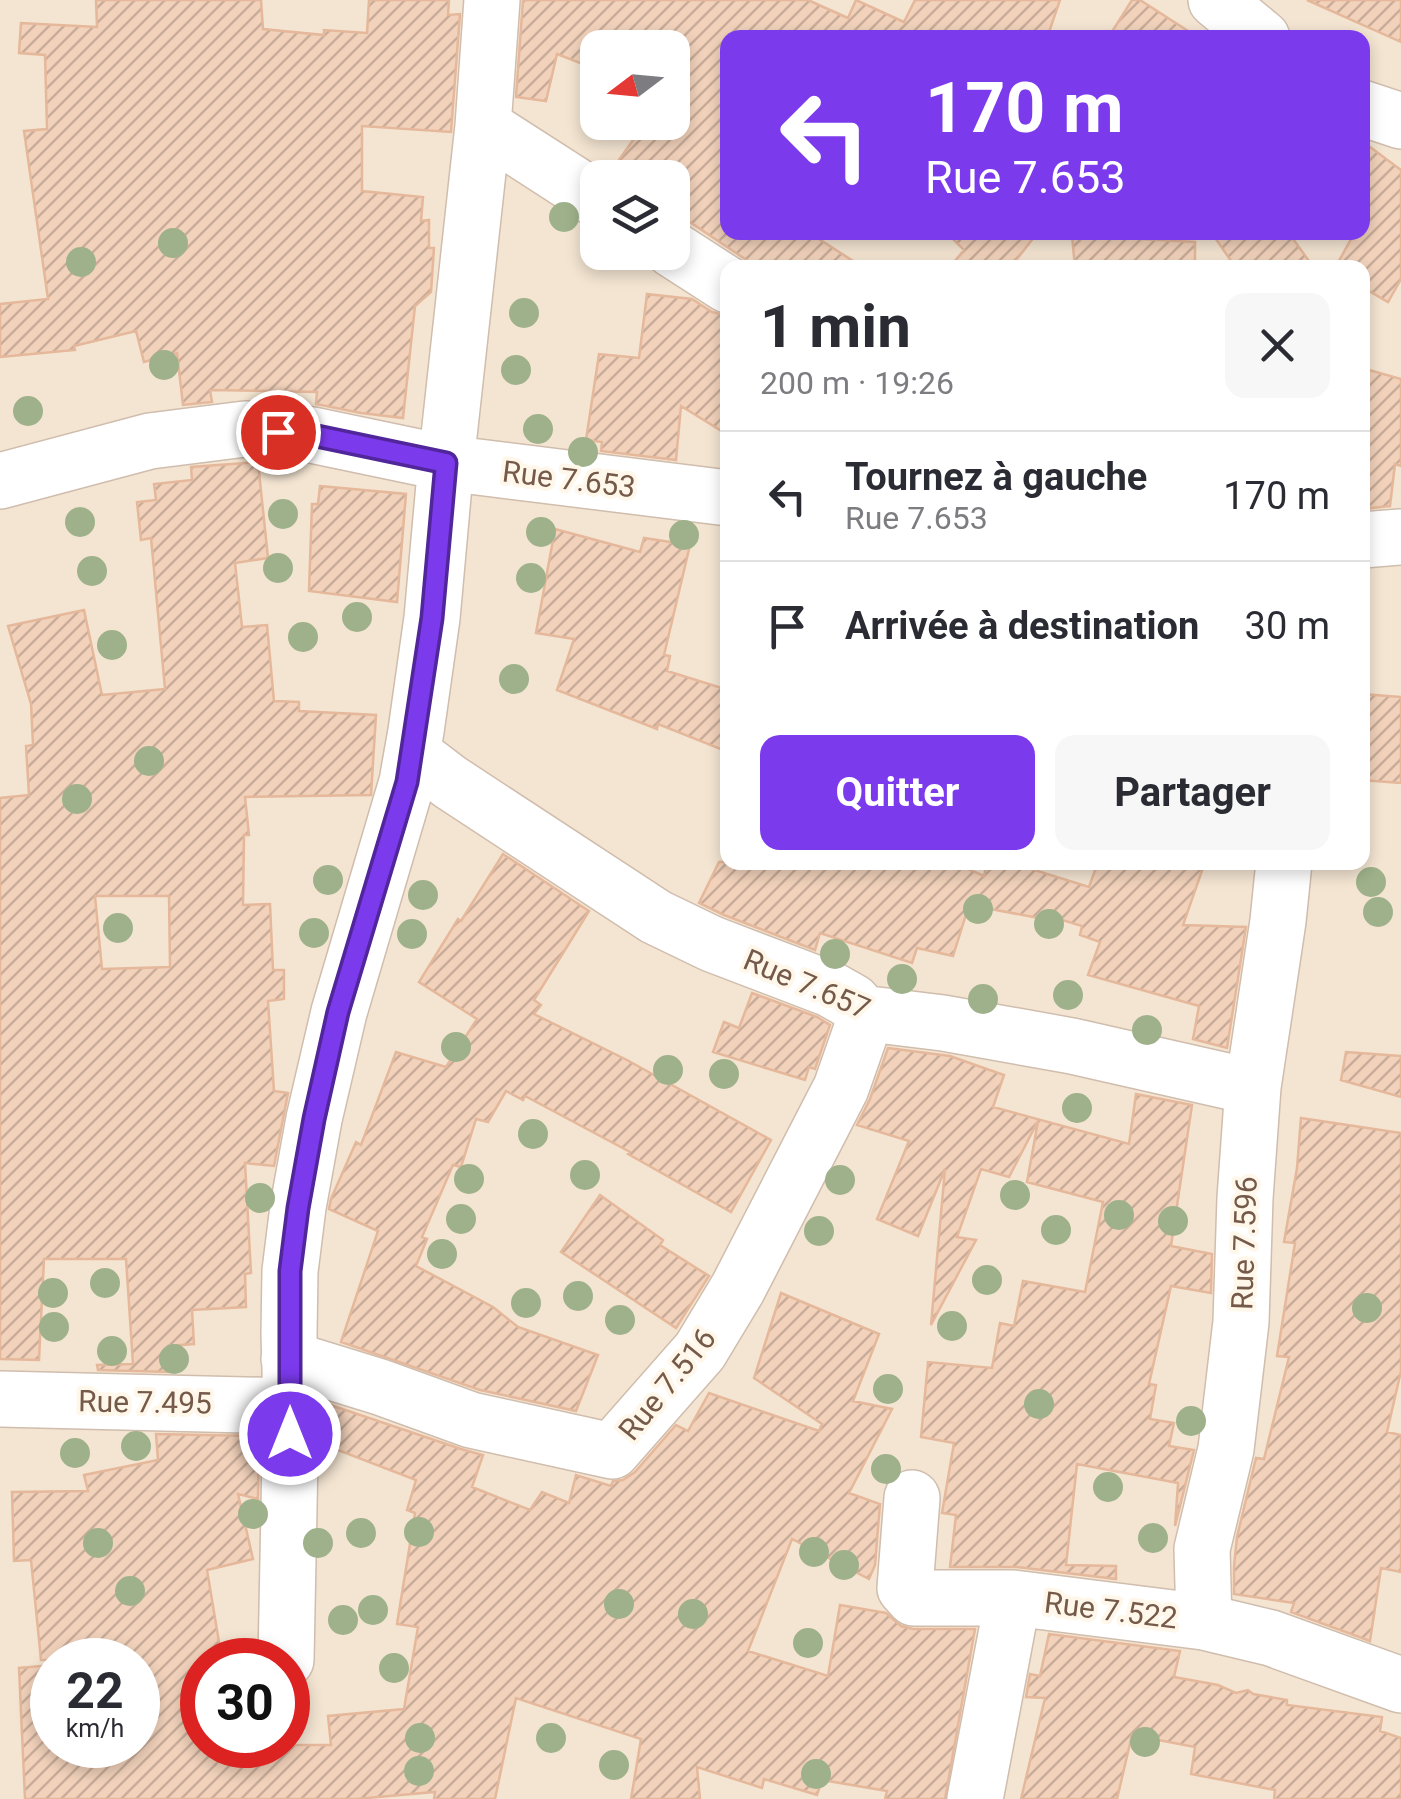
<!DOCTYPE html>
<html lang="fr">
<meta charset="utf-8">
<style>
:root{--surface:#fff;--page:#f7f7f7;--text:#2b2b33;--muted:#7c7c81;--line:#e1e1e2;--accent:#7c3aed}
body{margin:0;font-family:Roboto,sans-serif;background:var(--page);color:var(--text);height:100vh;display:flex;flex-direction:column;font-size:38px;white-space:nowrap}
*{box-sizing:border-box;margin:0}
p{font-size:32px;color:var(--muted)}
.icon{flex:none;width:55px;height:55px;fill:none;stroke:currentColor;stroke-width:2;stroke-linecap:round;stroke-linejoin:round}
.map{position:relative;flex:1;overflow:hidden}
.details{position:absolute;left:720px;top:260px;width:650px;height:610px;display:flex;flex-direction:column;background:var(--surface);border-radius:20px;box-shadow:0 5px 15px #0003}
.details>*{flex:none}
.banner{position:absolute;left:720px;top:30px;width:650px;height:210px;border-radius:20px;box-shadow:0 5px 15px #0003;background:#7c3aed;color:#fff;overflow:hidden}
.needle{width:65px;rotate:254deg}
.tools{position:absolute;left:580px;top:30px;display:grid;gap:20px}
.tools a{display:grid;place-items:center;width:110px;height:110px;border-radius:20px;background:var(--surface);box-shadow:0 5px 15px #0003;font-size:50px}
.speed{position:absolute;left:30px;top:1638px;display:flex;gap:20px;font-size:50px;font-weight:700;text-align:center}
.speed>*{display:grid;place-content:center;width:130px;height:130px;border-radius:50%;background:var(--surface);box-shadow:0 5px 15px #0003;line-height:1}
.speed small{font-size:25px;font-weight:400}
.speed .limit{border:15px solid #d22;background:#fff;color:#111}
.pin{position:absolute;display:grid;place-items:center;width:85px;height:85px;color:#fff;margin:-42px;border:5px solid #fff;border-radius:50%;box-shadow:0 2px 10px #0007}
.me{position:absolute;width:110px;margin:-55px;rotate:0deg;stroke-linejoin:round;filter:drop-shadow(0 0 8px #0008)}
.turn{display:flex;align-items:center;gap:35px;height:210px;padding:0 40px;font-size:45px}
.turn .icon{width:130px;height:130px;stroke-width:2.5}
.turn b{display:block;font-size:70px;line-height:85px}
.round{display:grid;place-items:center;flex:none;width:105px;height:105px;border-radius:20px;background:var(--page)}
.headline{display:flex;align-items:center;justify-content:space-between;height:170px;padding:0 40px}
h1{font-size:60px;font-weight:700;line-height:75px}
.cta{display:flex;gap:20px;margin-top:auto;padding:20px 40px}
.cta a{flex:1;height:115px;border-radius:20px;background:var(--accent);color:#fff;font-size:40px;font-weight:700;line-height:115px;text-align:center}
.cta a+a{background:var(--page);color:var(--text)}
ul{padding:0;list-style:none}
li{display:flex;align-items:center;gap:30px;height:130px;padding:0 40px;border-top:2px solid var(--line)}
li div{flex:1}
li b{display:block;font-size:38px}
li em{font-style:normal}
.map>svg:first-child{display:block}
</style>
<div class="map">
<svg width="1401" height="1799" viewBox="0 0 1401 1799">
<defs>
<pattern id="building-hatch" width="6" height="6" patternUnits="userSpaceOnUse" patternTransform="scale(2.5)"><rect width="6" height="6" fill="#f2d2bb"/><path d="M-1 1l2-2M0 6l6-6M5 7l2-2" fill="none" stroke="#c9ad9a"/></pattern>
</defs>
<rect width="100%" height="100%" fill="#fdf3e4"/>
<path fill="#f4e5d2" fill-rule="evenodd" d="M0,0H1401V1799H0ZM728,38H1362V232H728ZM598,48H672V122H598ZM598,178H672V252H598ZM728,268H1362V862H728ZM52,1660H138V1745H52ZM202,1660H288V1745H202Z"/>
<path fill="url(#building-hatch)" stroke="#e5b89b" stroke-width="2.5" fill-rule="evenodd" d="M96,0H261L263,29L324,35V30L367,33L369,0H449L448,15L460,14L451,132L362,126V191L423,197L421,221L429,220V248H434L431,292L415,306L403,418L361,413L316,404L317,392L210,390L212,402L183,405L177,353L144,362L136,331L74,346L75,350L0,357V304L48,299L24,131L47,129L45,55L19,53L21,23L97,27Z
M523,0H808L848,18L856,0L904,22L915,0H1060L1047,38H728V232H808L864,268H753L745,259L672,210V178H619L611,171L646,122H672V48H598V70L557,54L546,101L516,97Z
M1132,0H1140L1199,38H1108Z
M1307,0H1401V42Z
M1362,141L1401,170V279L1388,302L1362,287V268H1335L1355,232H1362Z
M946,232H1038L1010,268H949L964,250Z
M1211,232H1288L1314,268H1236Z
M1072,235L1195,242V268H1075Z
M647,294L692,299L712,312L728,316V435L681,406L676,460L601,451L602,442L586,440L599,354L639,358Z
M1362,368L1401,379V466L1395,464L1390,506L1362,509Z
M258,462L268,558L235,563L242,627L267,625L274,701L299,702V711L376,715L371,795L245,797L249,835H244L243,905L270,904L273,970H284V999L268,1001L274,1091L288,1093L274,1166L245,1163L251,1273L245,1274L246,1307L192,1310L194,1344L168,1346L169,1372L98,1370L97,1365L133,1364L126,1259H44L39,1360L0,1359V798L29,795L26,746L33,745L31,704L8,626L84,610L102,695L165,689L151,538L141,540L137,502L156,500L154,484L192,480L191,467ZM95,896H169L170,967L102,969Z
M320,486L406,494L397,602L309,591L312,504H318Z
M555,529L640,552L644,538L690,545L664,655L670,656L667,671L728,690V752L658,724L657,729L557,690L574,639L536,633Z
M1362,694L1401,697V783L1362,780Z
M503,854L589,911L534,1000L541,1005L534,1014L627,1060L771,1140L731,1212L628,1154L630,1152L525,1096L523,1100L506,1091L488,1122L476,1119L461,1167L453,1165L422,1237L427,1239L416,1266L493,1307L518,1327L598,1355L576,1411L480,1390L341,1342L378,1231L329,1209L331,1199L356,1142L361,1145L396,1052L446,1067L477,1019L419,982L458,919L461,921Z
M719,862H952L984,876L987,862H1009L1089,887L1098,862H1205L1183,925L1246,927L1227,1048L1193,1039L1199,1006L1088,975L1100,942L1080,935L1082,926L1056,918L1055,921L969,905L953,956L917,948L912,963L820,933L815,950L724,915L699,903Z
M752,993L817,1017L830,1025L815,1069L809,1067L805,1080L713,1052L724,1022L739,1028Z
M888,1048L950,1056L1004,1075L993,1107L1129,1144L1136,1094L1192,1105L1171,1246L1212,1254L1211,1293L1171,1286L1149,1384L1156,1385L1150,1419L1174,1423L1169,1446L1194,1450L1175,1526L1178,1483L1077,1464L1066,1565L1116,1566V1579L1017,1567H950L956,1515L942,1513L954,1443L921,1437L928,1362L992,1368L1000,1323L1014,1326L1023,1281L1085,1292L1103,1202L1027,1182L1038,1121L1009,1177L981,1169L957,1237L976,1240L931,1325L945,1169L918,1236L877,1219L909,1141L857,1125L870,1099Z
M1346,1052L1401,1056V1097L1341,1080Z
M1301,1118L1401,1133V1371L1387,1432L1401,1435V1572L1381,1568L1370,1641L1291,1612L1294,1603L1234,1594V1566L1237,1537L1256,1458L1264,1459L1289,1357L1277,1356L1295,1243L1284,1242L1297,1168Z
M600,1195L663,1240L660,1245L709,1276L676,1328L561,1252Z
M781,1293L879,1334L853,1401L892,1409L849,1493L880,1504L875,1565L869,1579L792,1539L748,1651L828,1676L840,1605L886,1613L901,1626L913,1629H975L945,1799H885L887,1791L822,1780L817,1795L764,1779L762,1788L697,1767L700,1799H631L641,1739L516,1698L495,1799H434L435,1792L356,1799H25L19,1668L52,1665V1745H138V1660H41L31,1560L14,1561L12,1492L88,1491L84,1475L158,1460L156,1434L259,1436L258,1499L238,1494L253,1559L207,1570L222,1660H202V1745H331L328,1716L404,1709L418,1627L397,1624L415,1513L407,1510L416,1480L322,1444V1420L328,1404L461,1449L483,1455L472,1487L530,1510L542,1492L569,1503L576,1475L611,1486L613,1481L623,1480L635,1472L676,1425L688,1431L709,1393L819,1431L822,1424L754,1378Z
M1049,1634L1180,1651L1174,1677L1218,1685L1236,1693L1248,1690L1253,1694L1287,1700V1705L1382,1717L1380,1731L1401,1738V1799H1274L1275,1790L1191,1774L1195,1747L1132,1735L1117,1799H1021L1045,1698L1026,1697L1030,1674L1040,1676Z"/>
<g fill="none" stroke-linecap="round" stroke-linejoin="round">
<g stroke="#d0bdad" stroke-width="58">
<path id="minor" d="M1216,0L1262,38
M1362,108L1401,121
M483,126L598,200
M672,249L728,285
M0,481L150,441L245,429L312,435L446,463L728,498
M1362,540L1401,537
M412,753L450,782L656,917L712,944L830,989L853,1002L861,1013L943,1023L1072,1046L1253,1087
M289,1359L380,1387L471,1420L612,1451L700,1351L738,1288L841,1088L862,1028L861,1013
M0,1399L291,1406
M912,1498L905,1588L914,1598H1013L1204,1622L1271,1638L1401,1685
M1204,1622L1202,1549L1226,1449L1241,1322L1245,1198L1253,1087L1278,921L1284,862
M286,1660L291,1406L289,1334L290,1271L298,1207L314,1119L339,1012L407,782L416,731L432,618L446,463L483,126L492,0
M975,1799L1013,1598"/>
</g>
<use href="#minor" stroke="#fff" stroke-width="55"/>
</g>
<g fill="#9eb18a">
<circle cx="564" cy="217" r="15"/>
<circle cx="173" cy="243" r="15"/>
<circle cx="81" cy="262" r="15"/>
<circle cx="524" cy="313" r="15"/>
<circle cx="164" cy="365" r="15"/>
<circle cx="516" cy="370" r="15"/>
<circle cx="28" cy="411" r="15"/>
<circle cx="538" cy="429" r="15"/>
<circle cx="583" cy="452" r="15"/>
<circle cx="283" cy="514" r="15"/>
<circle cx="80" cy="522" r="15"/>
<circle cx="541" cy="532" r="15"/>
<circle cx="684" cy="535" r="15"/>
<circle cx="278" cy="568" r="15"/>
<circle cx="92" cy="571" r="15"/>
<circle cx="531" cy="578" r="15"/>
<circle cx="357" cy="617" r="15"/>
<circle cx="303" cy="637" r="15"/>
<circle cx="112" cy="645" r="15"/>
<circle cx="514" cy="679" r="15"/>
<circle cx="149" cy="761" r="15"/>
<circle cx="77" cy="799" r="15"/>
<circle cx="328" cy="880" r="15"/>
<circle cx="1371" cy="882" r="15"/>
<circle cx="423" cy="895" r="15"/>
<circle cx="978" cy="909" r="15"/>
<circle cx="1378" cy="912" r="15"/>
<circle cx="1049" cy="924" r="15"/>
<circle cx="118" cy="928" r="15"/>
<circle cx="314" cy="933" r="15"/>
<circle cx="412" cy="934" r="15"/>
<circle cx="835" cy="954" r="15"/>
<circle cx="902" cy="979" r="15"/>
<circle cx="1068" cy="995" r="15"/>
<circle cx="983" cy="999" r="15"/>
<circle cx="1147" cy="1030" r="15"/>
<circle cx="456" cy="1047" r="15"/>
<circle cx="668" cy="1070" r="15"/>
<circle cx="724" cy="1074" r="15"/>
<circle cx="1077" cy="1108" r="15"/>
<circle cx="533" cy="1134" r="15"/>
<circle cx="585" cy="1175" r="15"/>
<circle cx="469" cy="1179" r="15"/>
<circle cx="840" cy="1180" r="15"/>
<circle cx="1015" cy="1195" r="15"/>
<circle cx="260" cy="1198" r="15"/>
<circle cx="1119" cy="1215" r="15"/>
<circle cx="461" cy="1219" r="15"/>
<circle cx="1173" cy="1221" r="15"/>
<circle cx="1056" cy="1230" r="15"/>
<circle cx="819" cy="1231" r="15"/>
<circle cx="442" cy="1254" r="15"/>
<circle cx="987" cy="1280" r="15"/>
<circle cx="105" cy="1283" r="15"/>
<circle cx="53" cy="1293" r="15"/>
<circle cx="578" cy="1296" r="15"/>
<circle cx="526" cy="1303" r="15"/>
<circle cx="1367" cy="1308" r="15"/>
<circle cx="620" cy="1320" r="15"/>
<circle cx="952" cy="1326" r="15"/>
<circle cx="54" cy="1327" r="15"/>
<circle cx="112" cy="1351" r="15"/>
<circle cx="174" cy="1359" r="15"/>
<circle cx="888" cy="1389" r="15"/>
<circle cx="1039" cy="1404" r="15"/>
<circle cx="1191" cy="1421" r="15"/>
<circle cx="136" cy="1446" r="15"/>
<circle cx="75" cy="1453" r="15"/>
<circle cx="886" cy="1469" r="15"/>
<circle cx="1108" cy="1487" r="15"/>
<circle cx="253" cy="1514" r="15"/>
<circle cx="419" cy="1532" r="15"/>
<circle cx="361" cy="1533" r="15"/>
<circle cx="1153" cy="1538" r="15"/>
<circle cx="98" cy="1543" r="15"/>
<circle cx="318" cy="1543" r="15"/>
<circle cx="814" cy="1552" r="15"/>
<circle cx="844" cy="1565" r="15"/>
<circle cx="130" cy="1591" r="15"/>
<circle cx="619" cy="1604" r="15"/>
<circle cx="373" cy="1610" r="15"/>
<circle cx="693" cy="1614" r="15"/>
<circle cx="343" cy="1620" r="15"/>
<circle cx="808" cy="1643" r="15"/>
<circle cx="394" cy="1668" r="15"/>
<circle cx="420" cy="1738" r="15"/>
<circle cx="551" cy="1738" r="15"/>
<circle cx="1145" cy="1742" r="15"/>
<circle cx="614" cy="1765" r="15"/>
<circle cx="419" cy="1771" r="15"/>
<circle cx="816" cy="1774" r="15"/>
</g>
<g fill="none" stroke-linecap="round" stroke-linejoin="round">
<g stroke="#51269a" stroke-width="25">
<path id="route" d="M278,432L312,435L446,463L432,618L407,782L338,1012L314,1119L298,1208L290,1271V1434"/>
</g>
<use href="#route" stroke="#7c3aed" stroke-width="18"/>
</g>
<g text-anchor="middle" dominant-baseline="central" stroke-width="8" stroke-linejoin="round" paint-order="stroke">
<g font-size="30" fill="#755949" stroke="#fff7ea">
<text transform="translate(569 479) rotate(7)">Rue 7.653</text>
<text transform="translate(807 984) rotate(23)">Rue 7.657</text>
<text transform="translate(1244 1243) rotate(-88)">Rue 7.596</text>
<text transform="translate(667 1384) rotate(-51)">Rue 7.516</text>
<text transform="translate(145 1402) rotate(1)">Rue 7.495</text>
<text transform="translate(1111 1610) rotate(7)">Rue 7.522</text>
</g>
</g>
</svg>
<div class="tools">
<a><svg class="needle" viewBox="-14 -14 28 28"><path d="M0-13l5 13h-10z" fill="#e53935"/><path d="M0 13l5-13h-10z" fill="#7c7c81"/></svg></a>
<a><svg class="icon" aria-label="layers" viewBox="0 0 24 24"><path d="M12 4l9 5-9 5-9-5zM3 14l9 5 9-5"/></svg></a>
</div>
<div class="speed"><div>22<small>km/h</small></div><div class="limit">30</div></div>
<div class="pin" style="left:278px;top:432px;background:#d93025"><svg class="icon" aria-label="arrive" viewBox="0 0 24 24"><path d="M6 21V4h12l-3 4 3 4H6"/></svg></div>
<svg class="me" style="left:290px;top:1434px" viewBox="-20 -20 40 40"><circle r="17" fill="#7c3aed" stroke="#fff" stroke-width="3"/><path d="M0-11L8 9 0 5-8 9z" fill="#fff"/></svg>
<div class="banner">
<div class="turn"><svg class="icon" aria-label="left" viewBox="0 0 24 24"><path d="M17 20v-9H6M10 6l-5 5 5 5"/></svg><div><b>170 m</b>Rue 7.653</div></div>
</div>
<section class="details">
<div class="headline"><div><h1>1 min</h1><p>200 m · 19:26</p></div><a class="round"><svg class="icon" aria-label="close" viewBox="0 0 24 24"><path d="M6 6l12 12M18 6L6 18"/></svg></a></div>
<ul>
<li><svg class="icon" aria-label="left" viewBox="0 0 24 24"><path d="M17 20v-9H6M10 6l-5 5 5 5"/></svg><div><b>Tournez à gauche</b><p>Rue 7.653</p></div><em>170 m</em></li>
<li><svg class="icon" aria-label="arrive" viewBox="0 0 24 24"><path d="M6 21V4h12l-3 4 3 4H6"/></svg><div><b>Arrivée à destination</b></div><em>30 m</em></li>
</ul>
<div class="cta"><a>Quitter</a><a>Partager</a></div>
</section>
</div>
